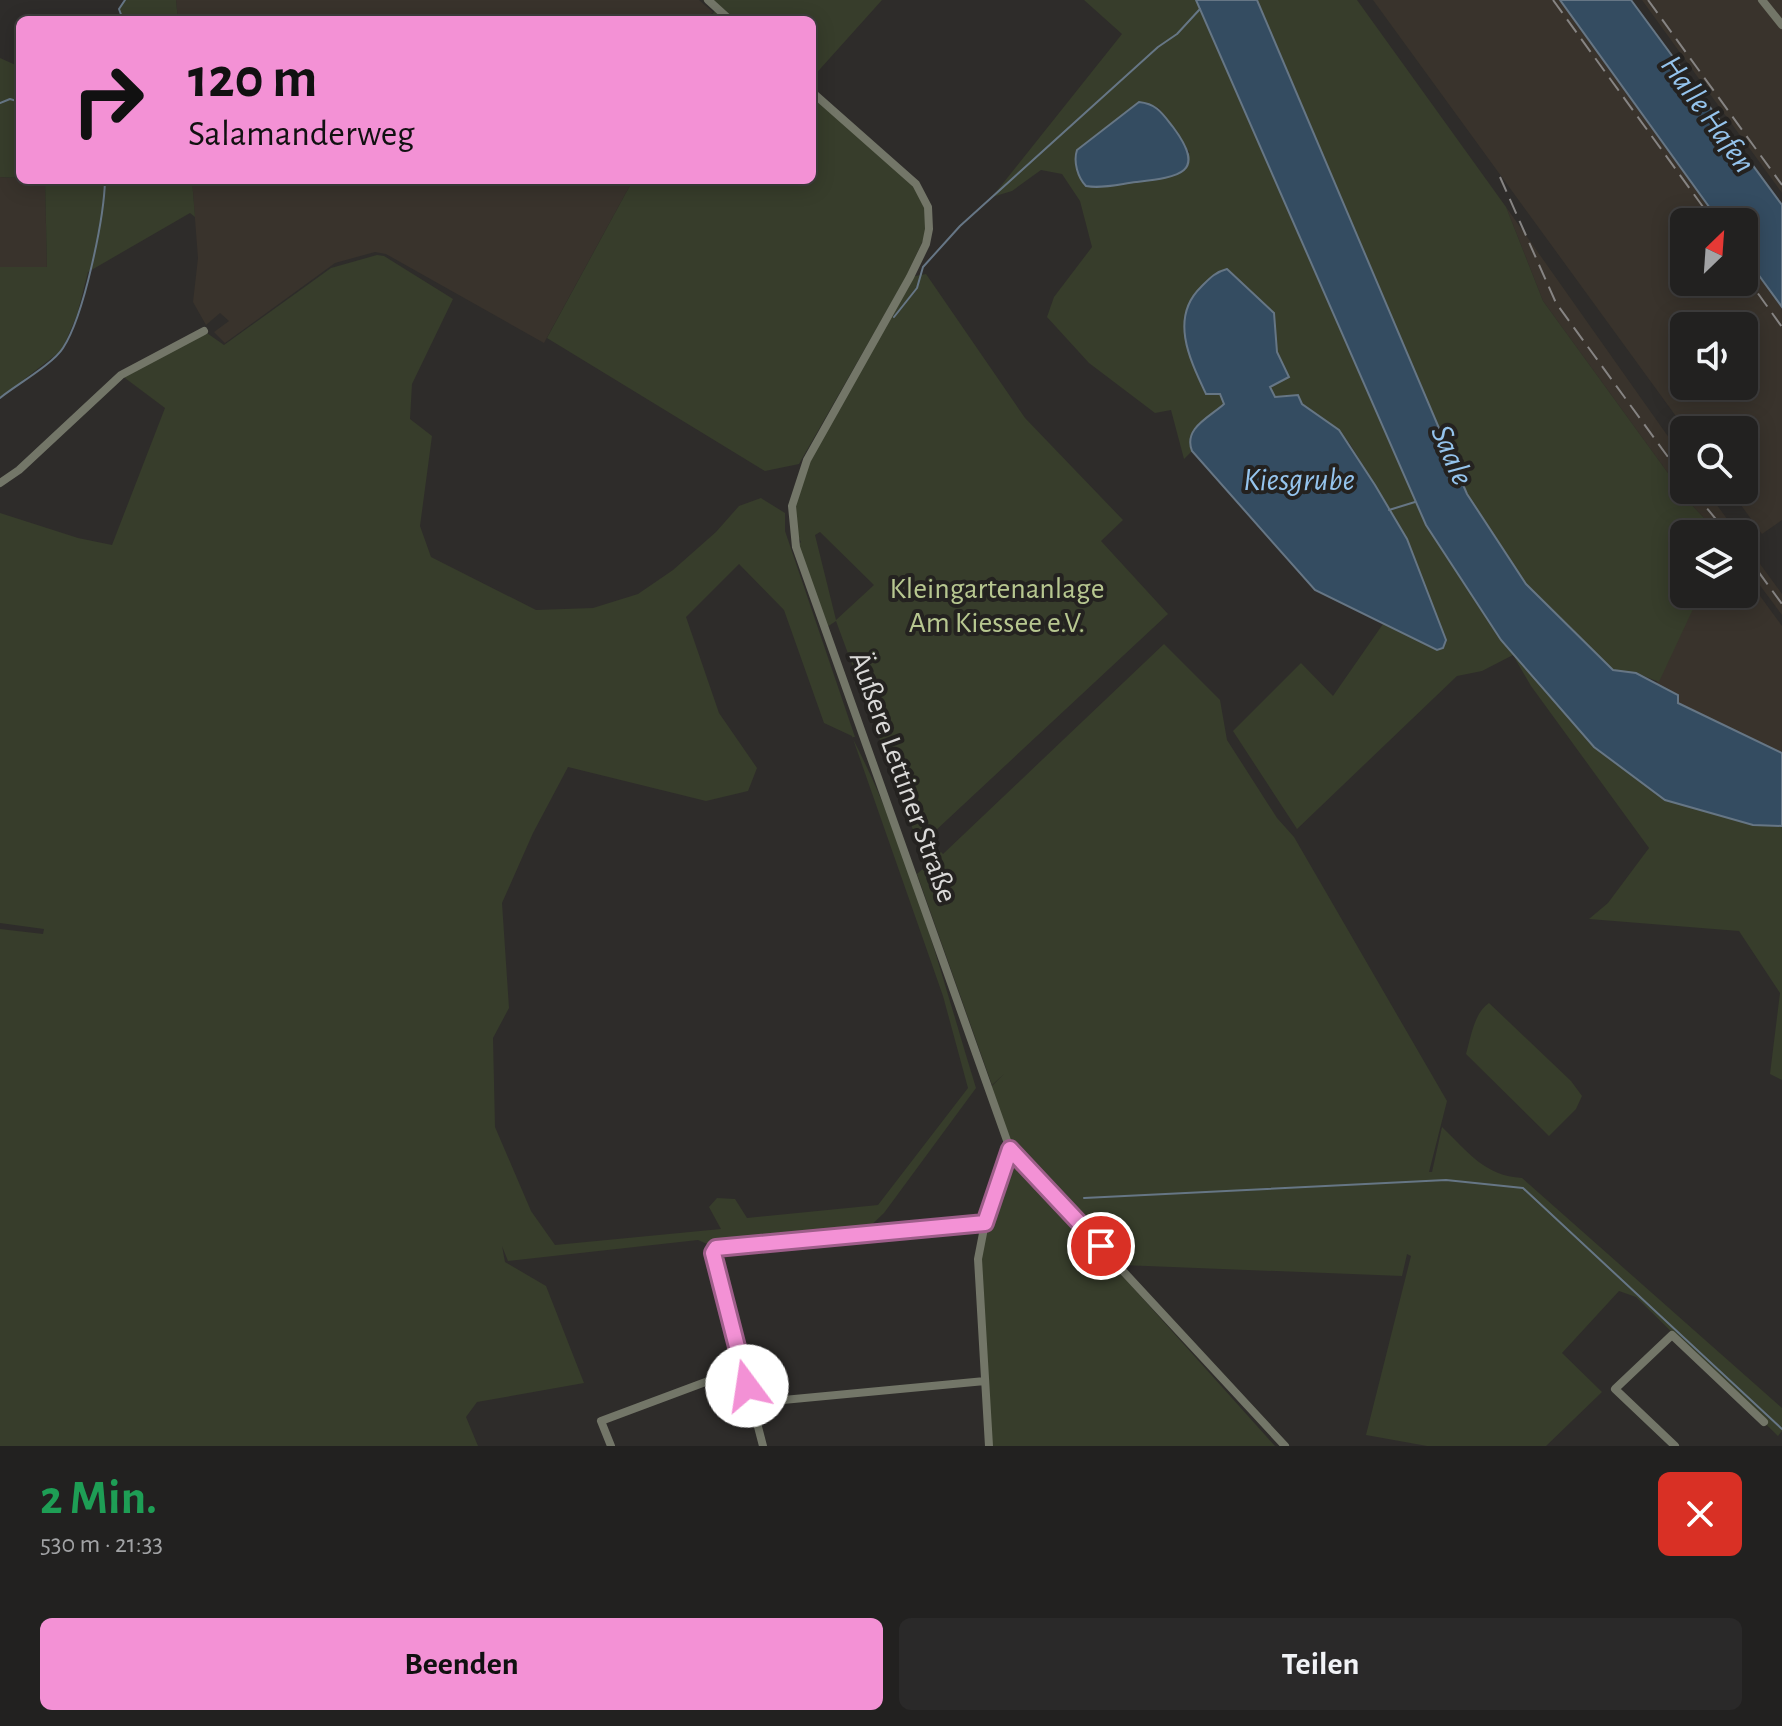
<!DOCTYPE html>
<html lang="de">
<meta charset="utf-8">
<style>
:root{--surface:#222120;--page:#2a2929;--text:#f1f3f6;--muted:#a2a3a5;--line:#3f3e3e;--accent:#f391d5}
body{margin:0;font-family:"Alegreya Sans",sans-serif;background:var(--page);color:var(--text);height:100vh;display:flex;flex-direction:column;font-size:30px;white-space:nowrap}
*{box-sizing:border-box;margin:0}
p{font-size:26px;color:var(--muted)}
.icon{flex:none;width:44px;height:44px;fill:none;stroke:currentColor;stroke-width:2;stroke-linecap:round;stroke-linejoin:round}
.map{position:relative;height:1446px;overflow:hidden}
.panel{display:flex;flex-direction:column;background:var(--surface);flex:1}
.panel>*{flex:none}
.hud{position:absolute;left:16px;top:16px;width:800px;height:168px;border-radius:12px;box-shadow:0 4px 20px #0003,0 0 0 2px var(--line);background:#f391d5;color:#111;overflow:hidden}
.needle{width:52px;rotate:25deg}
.tools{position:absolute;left:1670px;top:208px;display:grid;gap:16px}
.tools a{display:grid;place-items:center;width:88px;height:88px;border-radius:12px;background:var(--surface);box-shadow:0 4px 20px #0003,0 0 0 2px var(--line);font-size:40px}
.pin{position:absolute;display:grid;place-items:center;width:68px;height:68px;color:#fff;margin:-34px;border:4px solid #fff;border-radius:50%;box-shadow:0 2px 8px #0007}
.me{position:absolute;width:88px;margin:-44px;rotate:346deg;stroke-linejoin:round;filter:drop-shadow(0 0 6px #0008)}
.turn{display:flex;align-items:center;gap:28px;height:168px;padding:0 40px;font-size:36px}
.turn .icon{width:104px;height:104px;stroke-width:2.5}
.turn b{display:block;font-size:56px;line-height:68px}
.round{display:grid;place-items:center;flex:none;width:84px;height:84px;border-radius:12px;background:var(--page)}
.summary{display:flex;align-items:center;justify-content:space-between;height:136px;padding:0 40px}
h1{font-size:48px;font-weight:700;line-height:60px;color:#1e9e55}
.cta{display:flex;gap:16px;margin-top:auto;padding:16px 40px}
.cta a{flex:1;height:92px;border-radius:12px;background:var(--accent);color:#111;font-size:32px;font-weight:700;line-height:92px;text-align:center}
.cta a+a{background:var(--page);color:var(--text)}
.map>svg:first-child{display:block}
</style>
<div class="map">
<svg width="1782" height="1446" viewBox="0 0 1782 1446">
<rect width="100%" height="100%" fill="#2e2c2a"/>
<path fill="#39332c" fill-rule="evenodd" d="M176,0H699L713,12L705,20H178Z
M1373,0H1560L1720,222H1684V282H1744V255L1782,307V520L1762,534L1730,490H1744V430H1686ZM1684,326H1744V386H1684Z
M1642,0H1782V193L1715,101Z
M0,177L45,180L47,268L0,267Z
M192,180H633L544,343L386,254L375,252L335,263L225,343L214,332L229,321L220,313L206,325L193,302L198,258Z
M1506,207L1684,459V490H1706L1738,534H1719L1689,502L1543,301Z
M1744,542L1782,594V615L1744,564Z
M1744,574L1782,626V770L1646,704L1699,594H1744Z"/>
<path fill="#373d2b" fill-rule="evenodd" d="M125,0H176L178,20H123L119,9Z
M703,0H882L812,78V20H707L715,11Z
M1084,0H1196L1426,525L1501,640L1594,747L1665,800L1753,825L1782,827V1080L1770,1074L1780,993L1739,931L1589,919L1608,903L1649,848L1531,686L1513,655L1482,671L1457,676L1297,829L1233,731L1301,663L1333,696L1383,624L1437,650L1446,640L1407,539L1350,444C1331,419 1305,405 1275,398L1270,387L1289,377L1277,352L1274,313L1220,394L1225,405C1210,417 1183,429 1192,451L1184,459L1171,410L1155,413L1089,363L1047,317L1054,297L1092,247L1080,201L1062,174L1041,170L1012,191L992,197L1122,34ZM1139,102L1159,108L1190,153L1077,150Z
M1257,0H1357L1506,207L1543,301L1689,502L1719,534H1684V594H1700L1659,682L1636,673L1613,671L1526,584L1467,494Z
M0,58L20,67V178L0,177Z
M812,94L913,184L925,204L928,219L925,236L907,275L799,464L765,471L547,338L633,180H812Z
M45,180H192L195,217L190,213L88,272L77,315L62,350L0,398V267H47Z
M377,255L384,256L453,299L412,384L410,419L432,436L420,526L431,557L536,610L593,608L638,594L673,570L716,532L739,506L761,498L785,513V531L855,737H852C909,847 940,971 976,1088L884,1213L864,1232L716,1248L698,1240L508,1261L502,1246L505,1262L546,1286L584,1383L477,1402L466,1417L478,1446H0V929L43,934L44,929L0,923V513L78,538L112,545L165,408L121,375L204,331L224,345L331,268ZM739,564L784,610L824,723L852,736L943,996L968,1088L878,1205L747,1218L735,1199L717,1198L709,1207L721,1229L555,1245L531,1211L495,1127L493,1038L509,1008L502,903L533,833L568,767L706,801L748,791L757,768L719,713L686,617Z
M926,274L1025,418L1123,520L1101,541L1168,614L919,846L836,621L827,627L798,545L801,542L792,525V506L807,460L910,277ZM820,532L874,585L836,620L815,535Z
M1164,644L1220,700L1227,740L1277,818L1294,837L1447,1101L1429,1172H1432L1442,1127C1468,1152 1485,1176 1522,1178L1782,1408V1431L1778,1436L1636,1297L1619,1291L1562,1353L1602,1392L1546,1446H1427L1366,1435L1411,1256L1407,1254L1402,1276L1122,1265L1016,1157L1275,1446H989L978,1259L1011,1151L989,1089L1004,1074L992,1085L917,874L941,852L943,854Z
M1489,1003L1571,1081L1582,1096L1576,1109L1549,1136L1466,1054C1471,1037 1474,1013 1489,1003Z"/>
<path fill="#344c61" stroke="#667685" stroke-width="2" d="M1196,0H1257L1467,494L1526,584L1613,670L1636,673L1678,695V703L1782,753V826L1753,825L1665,800L1594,747L1501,640L1426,525Z
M1560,0H1631L1782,205V307L1744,255V222H1720Z
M1139,102C1157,104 1162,113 1173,127C1208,174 1179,177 1136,182C1120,184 1102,189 1086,186C1078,178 1073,162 1077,150Z
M1227,269L1274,313L1277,352L1289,377L1270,387L1275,397L1298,395L1302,404L1339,430L1375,485L1407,539L1446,640L1443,648L1437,650L1315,590L1192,451C1183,428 1210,417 1224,404L1220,394H1206C1190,360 1169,318 1201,287C1209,279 1215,272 1227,269Z"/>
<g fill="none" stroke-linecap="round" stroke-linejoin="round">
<path stroke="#667685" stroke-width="2" d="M123,20L119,9L125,0
M0,103L10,99L20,102
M894,317L917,288L923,267L960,226L1158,47L1177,34L1200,9
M0,398C16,385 53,364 63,348C84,316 104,219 105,180
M1389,510L1415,502
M1084,1198L1446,1180L1523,1188L1782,1429"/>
<path stroke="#737668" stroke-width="8" d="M708,0L730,20
M1762,0L1782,25
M812,92L916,184L928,207L929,229L926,244L910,277L807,460L792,506L796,547L1010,1149L1285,1446
M0,483L19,470L121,375L204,331
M752,1403L985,1381
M611,1446L601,1421L743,1368
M763,1446L713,1253L716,1248L985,1223
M989,1446L978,1259L985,1223L1010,1149
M1675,1446L1615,1389L1672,1335L1764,1422"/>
<path stroke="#868483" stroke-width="2" stroke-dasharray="16 8" stroke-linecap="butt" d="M1553,0L1714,222
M1648,0L1782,185
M1500,177L1556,303L1684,479
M1744,274L1782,327
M1692,490L1728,534
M1744,552L1782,604"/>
</g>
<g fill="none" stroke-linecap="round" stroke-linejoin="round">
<g stroke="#9e5e8a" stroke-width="20">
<path id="route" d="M747,1386L713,1253L716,1248L985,1223L1010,1149L1101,1246"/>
</g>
<use href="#route" stroke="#f391d5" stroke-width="14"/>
</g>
<g text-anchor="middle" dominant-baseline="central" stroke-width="8" stroke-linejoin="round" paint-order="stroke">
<g font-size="30" fill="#b7c790" stroke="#242220">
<text x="997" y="589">Kleingartenanlage<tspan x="997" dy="34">Am Kiessee e.V.</tspan></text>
</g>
<g font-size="30" fill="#dad9d8" stroke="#242220">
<text transform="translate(903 777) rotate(70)">Äußere Lettiner Straße</text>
</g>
<g font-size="32" font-style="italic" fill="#95c4ed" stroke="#242220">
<text transform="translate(1708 114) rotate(54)">Halle Hafen</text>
<text transform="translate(1452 455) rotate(67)">Saale</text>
<text x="1299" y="480">Kiesgrube</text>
</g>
</g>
</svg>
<div class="tools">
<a><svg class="needle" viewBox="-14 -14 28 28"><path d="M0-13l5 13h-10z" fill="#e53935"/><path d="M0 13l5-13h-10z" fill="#a2a3a5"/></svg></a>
<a><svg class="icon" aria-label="sound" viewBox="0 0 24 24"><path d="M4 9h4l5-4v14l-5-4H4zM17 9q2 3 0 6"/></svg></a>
<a><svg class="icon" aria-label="search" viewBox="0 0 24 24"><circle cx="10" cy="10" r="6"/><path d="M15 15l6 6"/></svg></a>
<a><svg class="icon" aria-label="layers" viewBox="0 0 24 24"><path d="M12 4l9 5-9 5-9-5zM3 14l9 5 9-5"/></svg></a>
</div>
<div class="pin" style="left:1101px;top:1246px;background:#d93025"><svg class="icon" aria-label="arrive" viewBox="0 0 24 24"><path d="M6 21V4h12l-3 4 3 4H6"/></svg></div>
<svg class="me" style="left:747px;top:1386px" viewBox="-20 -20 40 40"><circle r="19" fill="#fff"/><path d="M0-13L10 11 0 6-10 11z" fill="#f391d5"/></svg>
<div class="hud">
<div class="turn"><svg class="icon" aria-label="right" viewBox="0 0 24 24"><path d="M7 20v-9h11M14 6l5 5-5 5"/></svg><div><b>120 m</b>Salamanderweg</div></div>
</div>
</div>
<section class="panel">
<div class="summary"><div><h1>2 Min.</h1><p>530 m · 21:33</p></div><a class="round" style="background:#d93025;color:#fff"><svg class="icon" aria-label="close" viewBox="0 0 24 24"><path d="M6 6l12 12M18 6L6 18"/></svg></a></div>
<div class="cta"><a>Beenden</a><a>Teilen</a></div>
</section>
